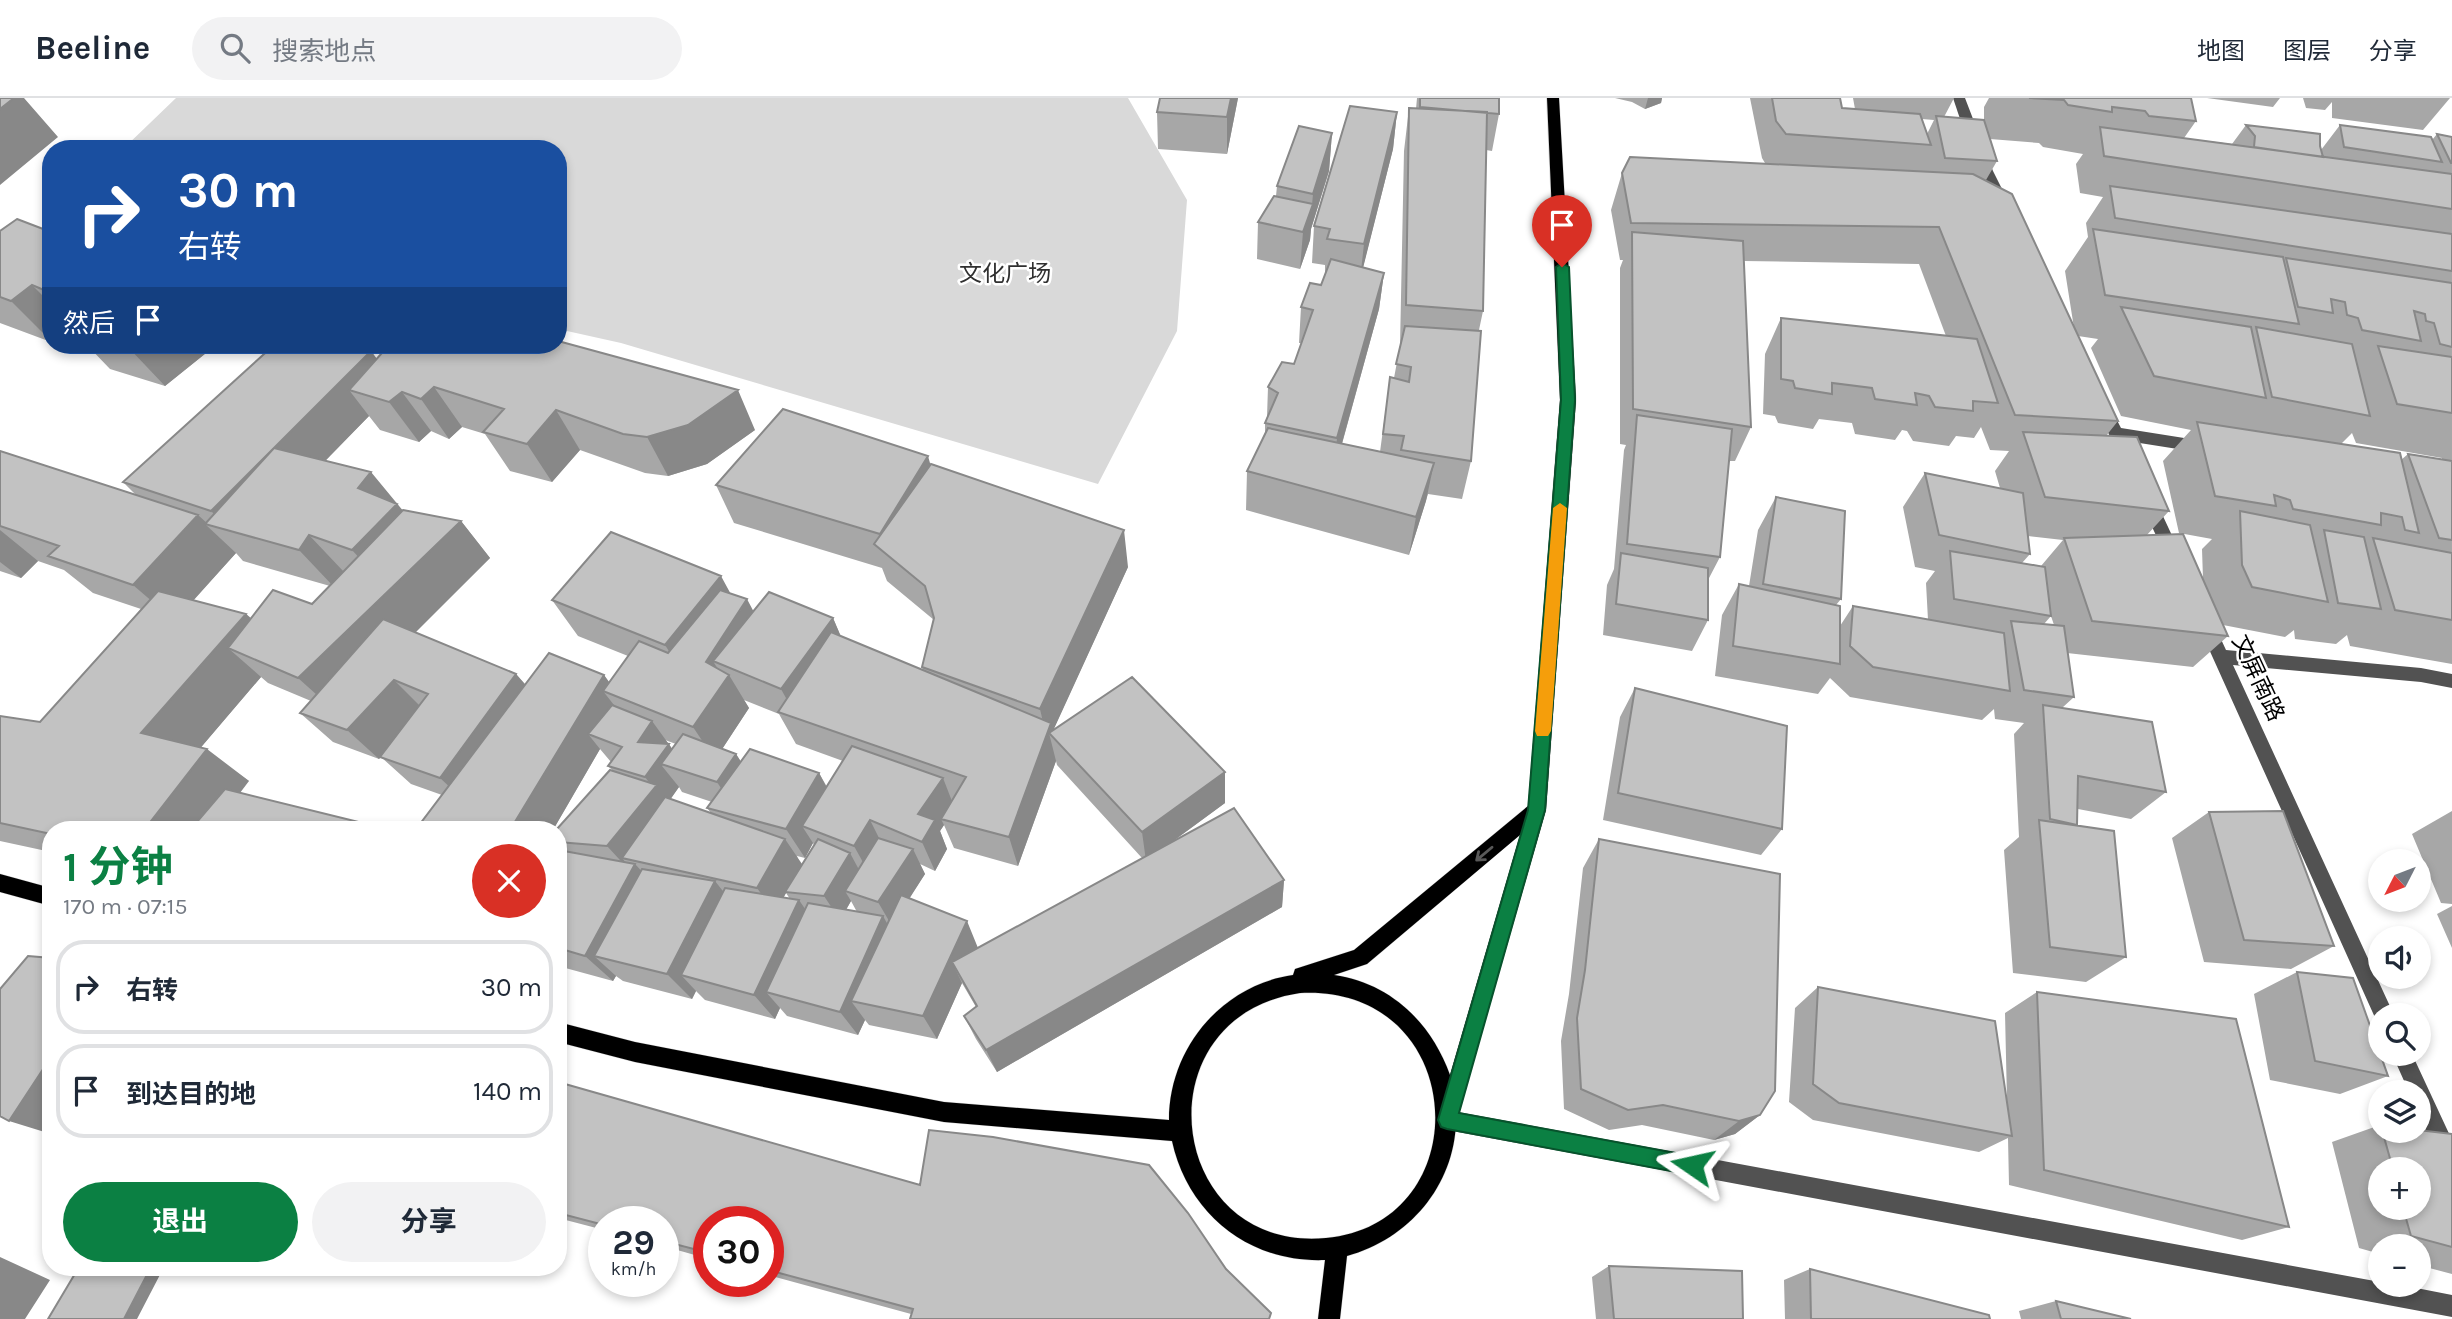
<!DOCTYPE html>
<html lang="zh">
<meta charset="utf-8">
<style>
:root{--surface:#fff;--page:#f2f2f3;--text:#1f2937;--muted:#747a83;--line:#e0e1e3;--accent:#0b8043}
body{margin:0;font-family:Karla,"Noto Sans SC",sans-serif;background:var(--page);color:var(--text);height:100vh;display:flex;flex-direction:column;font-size:26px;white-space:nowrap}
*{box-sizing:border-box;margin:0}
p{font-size:23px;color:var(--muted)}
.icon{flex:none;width:38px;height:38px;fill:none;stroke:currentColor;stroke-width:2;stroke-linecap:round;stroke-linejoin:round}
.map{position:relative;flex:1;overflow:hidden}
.details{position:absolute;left:42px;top:723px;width:525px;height:455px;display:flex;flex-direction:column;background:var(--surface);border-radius:28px;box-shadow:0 4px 10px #0003}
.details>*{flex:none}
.guide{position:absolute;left:42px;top:42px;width:525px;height:214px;border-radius:28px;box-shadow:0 4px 10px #0003;background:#1a4fa0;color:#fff;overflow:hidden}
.needle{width:46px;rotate:228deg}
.controls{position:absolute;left:2368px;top:751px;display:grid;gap:14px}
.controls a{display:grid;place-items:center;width:63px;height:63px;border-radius:50%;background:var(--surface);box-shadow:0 4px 10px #0003;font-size:35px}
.speed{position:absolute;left:588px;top:1108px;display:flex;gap:14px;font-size:35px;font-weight:700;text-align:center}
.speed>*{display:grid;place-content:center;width:91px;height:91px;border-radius:50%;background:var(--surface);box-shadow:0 4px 10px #0003;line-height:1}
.speed small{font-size:18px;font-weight:400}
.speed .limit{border:10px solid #d22;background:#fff;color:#111}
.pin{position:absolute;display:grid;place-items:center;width:60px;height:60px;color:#fff;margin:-72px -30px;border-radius:50% 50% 50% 0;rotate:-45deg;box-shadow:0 0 7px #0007}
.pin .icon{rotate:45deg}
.me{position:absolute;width:77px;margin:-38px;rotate:281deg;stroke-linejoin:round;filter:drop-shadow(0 0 5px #0008)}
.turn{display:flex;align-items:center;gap:24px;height:147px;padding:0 21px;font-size:32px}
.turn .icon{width:91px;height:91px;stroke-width:2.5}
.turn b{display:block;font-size:49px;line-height:60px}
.then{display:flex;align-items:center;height:66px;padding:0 21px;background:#0003;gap:14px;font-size:26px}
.round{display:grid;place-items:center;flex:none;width:74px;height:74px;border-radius:37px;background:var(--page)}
.headline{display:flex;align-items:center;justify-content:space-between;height:119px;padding:0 21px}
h1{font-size:42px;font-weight:700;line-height:52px;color:var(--accent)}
.cta{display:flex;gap:14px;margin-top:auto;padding:14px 21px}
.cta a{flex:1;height:80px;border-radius:42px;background:var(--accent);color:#fff;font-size:28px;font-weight:700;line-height:80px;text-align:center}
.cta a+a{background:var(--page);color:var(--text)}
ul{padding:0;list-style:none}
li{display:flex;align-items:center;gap:21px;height:94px;margin:0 14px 10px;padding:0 7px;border:4px solid var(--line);border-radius:28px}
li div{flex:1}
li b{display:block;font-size:26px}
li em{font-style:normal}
header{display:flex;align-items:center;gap:42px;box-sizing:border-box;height:98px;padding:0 35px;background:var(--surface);border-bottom:2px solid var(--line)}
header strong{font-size:33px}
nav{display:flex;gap:38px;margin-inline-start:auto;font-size:24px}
.search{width:490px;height:63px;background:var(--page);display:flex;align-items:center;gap:18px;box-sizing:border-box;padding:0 24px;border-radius:38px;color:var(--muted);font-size:26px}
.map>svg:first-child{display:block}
</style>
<header>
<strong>Beeline</strong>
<div class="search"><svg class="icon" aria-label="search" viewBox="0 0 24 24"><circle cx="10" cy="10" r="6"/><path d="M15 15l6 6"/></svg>搜索地点</div>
<nav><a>地图</a><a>图层</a><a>分享</a></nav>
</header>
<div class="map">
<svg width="2452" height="1221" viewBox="0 0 2452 1221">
<rect width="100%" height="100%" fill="#fff"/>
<path fill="#d9d9d9" d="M176,0H1128L1187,102L1177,233L1098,386L621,245L558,231V51H123Z"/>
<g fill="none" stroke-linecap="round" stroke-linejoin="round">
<g stroke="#dbdbdb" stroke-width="1">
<path id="major" d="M1547,0H1559L1576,302L1546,712L1456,1024C1454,1088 1409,1141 1347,1158L1340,1221H1318L1325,1162C1249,1165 1188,1116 1172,1043L944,1024L635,964L558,944V924L635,944L944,1004L1169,1022C1169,950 1222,887 1293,877L1295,871L1354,852L1528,708L1560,302ZM1520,737L1450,977C1431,924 1390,885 1334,877L1367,866ZM1300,895C1469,886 1482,1125 1326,1140C1166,1155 1138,919 1300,895Z
M0,776L51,790V808L0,794Z"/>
</g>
<path fill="#525252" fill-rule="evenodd" d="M1953,0H1965L1993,73L2010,107L2008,110L2003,112C1987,106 1960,20 1953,0Z
M2102,301L2107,303L2121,330L2203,343L2211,349L2203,355L2127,343L2135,358L2132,362H2122L2094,307Z
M2149,399L2155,401L2182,459L2180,464H2168L2166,459L2141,405Z
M2207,522L2213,524L2226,552L2421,570L2452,576V590L2421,584L2233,567L2394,917H2380V925L2377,924L2199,529L2201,524Z
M2392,956H2412L2452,1042V1077L2445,1073L2418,1016V994H2409Z
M1447,1012L2380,1184V1186H2396L2452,1197V1219L1447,1032L1440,1029L1437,1022L1440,1015Z"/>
<use href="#major" fill="#000" fill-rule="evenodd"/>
</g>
<path fill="#a7a7a7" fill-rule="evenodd" d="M1238,0L1227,56L1158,51L1157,14Z
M1417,0H1499V16L1492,53L1486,52L1483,213L1479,232L1471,363L1462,401L1428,396L1409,457L1246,412L1247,373L1265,336V325L1267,319L1268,289L1294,266L1301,245H1299L1301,209L1321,187L1325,178V167L1312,165L1314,128L1397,14L1393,51L1363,169L1384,175L1379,211L1342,346L1380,354L1390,279L1394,280L1400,248L1404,53L1409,10L1416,11Z
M1615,0H1662L1661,5L1645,11L1632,4Z
M1750,0H1840L1842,10L1855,11L1853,0H1954L1944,19L1984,22V9L1989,0H2191L2196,23L2184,40L2232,46L2246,27L2320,48L2321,52L2340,27L2432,42L2437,36L2452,39V566L2350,548L2347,537L2336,546L2295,541L2294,532L2285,539L2223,527L2228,538L2193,569L2067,555L2074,599L2062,610L2166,694L2131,721L2078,711L2077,728L2126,859L2086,884L2013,875L2004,752L2019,739L2014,636L2024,625L1995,621L1994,611L1982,622L1850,599L1830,580L1818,596L1715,578L1722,517L1739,486L1749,488L1758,432L1776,399L1841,501L1836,507L1840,528L1853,508L1928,522L1926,485L1935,473L1915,469L1903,409L1925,375L2000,390L1995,373L2009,353L1990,352L1981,329L1974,340L1956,338L1949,348L1913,343L1907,333L1902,332L1895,342L1855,336L1852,325L1819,321L1813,331L1778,325L1775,318L1763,316L1765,256L1781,220L1946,238L1919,166L1744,163L1751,329L1735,363H1729L1720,459L1708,482V522L1692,553L1603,537L1607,487L1614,471L1624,352L1626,347L1620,346V170L1623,162H1620L1611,112L1622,75L1765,65L1762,60ZM1922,21L1934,22L1927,36ZM1990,41L2039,45L2043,49L2083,56L2076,66L2080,95L2103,99L2086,125L2088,139L2065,173L2074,230L1986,82L1997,63ZM2078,238L2098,241L2091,250L2121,318L2191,332L2163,363L2179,435L2212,441L2202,451L2203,481L2146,438L2169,413L2106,338L2118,323ZM2352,335L2356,345L2442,360V361L2408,356L2401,362L2341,346ZM2028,438L2063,442L2041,468L2022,465L2030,456ZM2051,518L2054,527L2044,526Z
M2207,0H2280L2273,9Z
M2303,0H2450L2423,32L2332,20V4L2325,12L2306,10Z
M1332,35L1329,73L1311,131L1310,142L1300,171L1257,161L1258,124L1276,98L1277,88Z
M0,133L51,134V244L0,225Z
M87,247H216L165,288L110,271Z
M371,253L377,261L755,332L707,366L668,378L645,375L580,352L552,384L510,373L485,336L462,329L449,341L431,333L419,344L380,332L369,318L325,363L402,412L461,423L490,460L415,534L516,576L525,586L604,577L609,585L628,558L578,538L552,502L730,496L753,513L833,520L841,539L923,572L922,569L934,522L887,483L882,470L734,425L716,387L930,368L1128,469L1053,632L1225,674V705L1176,741L1284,782L1282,809L997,974L976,941L964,918L976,909L962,885L937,941L869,927L865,922L858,937L787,918L780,910L775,921L705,902L696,893L692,901L623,883L616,878L613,883L558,868V764L561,759L558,756V732L612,672L608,668L611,664L600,651L553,732H419L417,730L442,697L411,686L381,659L379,661L333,644L300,615L311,603L268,585L261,579L201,649L249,683L51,732V754L0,743V618L40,624L141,511L93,495L64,472L38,463L21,480L0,473V353L136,397L123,384ZM236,455L243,463L330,488L312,506L251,520L246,516L193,502ZM744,602L779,616L796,646L843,663L827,689L819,675L741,664L736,656L722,651L749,610ZM665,642L676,646L672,651L669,646ZM1056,663L1057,667L1142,760L978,850L909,800L925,776L920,766L935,773L947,751L940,733L944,727L954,750L1018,768ZM679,689L682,694L712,704L707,710L711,715L670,701ZM813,745L814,747L800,770L797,758L805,760ZM786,795L790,801L783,800ZM851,803L857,814L846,812Z
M1635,590L1782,731L1761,757L1603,722L1620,619Z
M2452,713V806L2441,805L2412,736Z
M2209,714L2334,848L2291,871L2204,864L2172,740Z
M1599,741L1760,1017L1735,1036L1714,1042L1642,1027L1609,1032L1564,1011L1561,943L1569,896L1583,770Z
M2452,808V850L2437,816Z
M2297,874L2388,978L2340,996L2270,982L2254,896Z
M1818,889L2007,1002L2005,915L2037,894L2289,1129L2242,1142L2009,1087L2008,1040L1979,1054L1813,1022L1789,1004L1795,910Z
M558,984L920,1087L993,1039L911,1216L768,1177V1124H709V1161L663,1148V1124H604V1132L558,1120Z
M2380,1027V1032H2418L2452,1036V1176L2418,1167V1148H2380V1156L2359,1150L2332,1044ZM2380,1071H2418V1110H2380Z
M1609,1168L1743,1221H1596L1592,1179Z
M1810,1171L1990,1221H1785L1784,1182Z
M2056,1203L2131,1221H2021L2019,1213Z"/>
<path fill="#888" d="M14,0H24L58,39L0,87V11Z
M1231,0H1238L1227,56V19Z
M1648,0H1662L1661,5L1645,11Z
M1397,14L1393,51L1360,182L1364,146Z
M1332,35L1329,73L1311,131L1310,142L1300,171L1303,134L1312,107L1313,96Z
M1384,175L1379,211L1334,374L1337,340Z
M32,187L51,206V243L11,203Z
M129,247H216L165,288L127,248Z
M371,253L397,289L349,292L369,318L251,439L231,433L211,413Z
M434,289L462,329L449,341L421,301Z
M738,292L755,332L707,366L668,378L647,339Z
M402,294L431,333L419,344L389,304Z
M556,312L580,352L552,384L527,346Z
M928,358L939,397L887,457L880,436Z
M1434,365L1426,403L1409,457L1416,419Z
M371,374L428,443L385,488L352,452L358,390Z
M198,417L208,426H205L236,455L175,523L133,487Z
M461,423L490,460L336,614L298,580Z
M0,432L38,463L21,480L0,464Z
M1124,432L1128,469L1053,633L1049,635L1056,663L1018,768L1009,739L1046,637L1040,611Z
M309,437L344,474L334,489L299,452Z
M721,478L740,513L747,501L766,537L713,563L725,583L729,577L749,610L715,662L693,629L687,581L665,547Z
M246,516L284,551L228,550L261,579L186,667L141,635Z
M833,520L848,555L797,620L781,591Z
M516,576L541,605L469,707L440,680Z
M604,577L621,600L603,593L621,616L588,636L600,651L553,732H510Z
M394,582L423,611L379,661L347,632Z
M652,623L689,674L663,667L662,668L679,689L670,702L622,760L632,772L635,766L661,794L594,858L616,878L613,883L585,858L631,774L607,748L654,691L645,679L638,644Z
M207,651L249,683L212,732H144Z
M736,656L754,684L735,712L717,684Z
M1225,674V705L1146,763L1142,734Z
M819,675L836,707L802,728L813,745L805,760L786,731Z
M943,680L955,711L941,721L944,727L940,733L947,751L935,773L922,744L918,716Z
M870,722L885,752L870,777L854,748Z
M785,741L802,766L775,815L757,790Z
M913,751L925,776L892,828L878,804Z
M850,755L864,781L845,793L851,803L840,822L824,798Z
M1284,782L1282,809L997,974L986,952Z
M715,783L737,811L681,877L696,893L692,901L667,876Z
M799,802L818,830L766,894L780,910L775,921L754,897Z
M883,818L898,845L851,903L865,922L858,937L840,914Z
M967,823L978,850L952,864L962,885L937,941L923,918Z
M51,959V1036L9,1023Z
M1760,1017L1735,1036L1714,1042L1739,1023Z
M0,1159L50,1182L25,1221H0Z
M151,1169H164L137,1221H124Z"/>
<path fill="#c2c2c2" stroke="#888" stroke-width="2" d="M0,0H14L0,11Z
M1160,0H1231L1227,19L1157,14Z
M1420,0H1499V16L1420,9Z
M1772,0H1840L1842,10L1920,16L1931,47L1786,36L1776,23Z
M2029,0H2191L2196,23L2149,18L2145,13L2112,9V14L2068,7L2064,2Z
M1350,8L1397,14L1364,146L1327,141L1330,131L1314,128Z
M1409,10L1487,14L1483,213L1406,207Z
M1936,18L1984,22L1997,63L1945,60Z
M2246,27L2320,36V48L2323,59L2254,49L2255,38Z
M2340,27L2431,39L2442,64L2344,49Z
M1299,28L1332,35L1313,96L1277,88Z
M2100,29L2452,76V111L2104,58Z
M2437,36L2452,39V65H2451Z
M1630,59L1973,76L2012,96L2118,323L2015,317L1939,129L1631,125L1622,75Z
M2110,88L2452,136V173L2115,120Z
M1274,98L1313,106L1303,134L1258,124Z
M17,121L51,134V195L32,187L11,203L0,199V133Z
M2093,131L2283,159L2299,226L2105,197Z
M1632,134L1743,143L1751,329L1633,311Z
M2286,160L2452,185V249L2440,246L2434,225L2426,223L2425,216L2414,213L2421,243L2362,232L2358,220L2347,217L2345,204L2331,201L2333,215L2298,209Z
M1331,161L1384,175L1337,340L1265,325L1278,295L1268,289L1282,264L1294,266L1313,212L1301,209L1310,185L1321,187Z
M2121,209L2251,229L2266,300L2154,278Z
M1781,220L1977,241L1998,305L1973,303V313L1935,309L1929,298L1915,295L1917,307L1875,301L1872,290L1832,285V296L1795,290L1793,283L1781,281Z
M1405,228L1481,233L1471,363L1401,352L1404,338L1383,336L1390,279L1409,284L1411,269L1396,266Z
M2256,229L2352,246L2370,318L2272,299Z
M558,243L738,292L688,327L647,339L623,336L556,312L527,346L483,334L504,311L434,289L421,301L402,294L389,304L349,292L389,247H558Z
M274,247H347L371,253L211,413L123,384Z
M2378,248L2452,259V315L2397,306Z
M783,311L928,358L880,436L716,387Z
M1637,317L1732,331L1720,459L1627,446Z
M2197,324L2400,355L2419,435L2405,432L2402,419L2381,415V427L2293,411L2290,402L2274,397L2276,408L2215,398Z
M1268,330L1434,365L1416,419L1247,373Z
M2023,334L2137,339L2169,413L2045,399Z
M274,350L371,374L358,390L397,406L352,452L309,437L299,452L205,426Z
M0,353L198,417L133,487L48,458L59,448L0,428Z
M2408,356L2452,363V442L2439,440Z
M931,366L1124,432L1040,611L922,569L934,520L925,488L874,446Z
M1925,375L2023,395L2030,456L1939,437Z
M1776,399L1845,413L1841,501L1763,486Z
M403,412L461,423L298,580L228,550L273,492L312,506Z
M2240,413L2310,427L2328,504L2252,489L2242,467Z
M2324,432L2364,439L2381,511L2338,505Z
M611,434L721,478L665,547L552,502Z
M2183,436L2228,538L2092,523L2064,440Z
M2373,440L2452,455V522L2395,512Z
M1950,453L2045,469L2051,518L1954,501Z
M1621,455L1708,470V522L1616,506Z
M1739,486L1840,508V566L1733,548Z
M720,492L747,501L706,564L729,577L693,629L603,593L639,543L668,555Z
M158,493L246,516L141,635L207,651L144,732H51V736L0,725V618L40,624Z
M769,494L833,520L781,591L713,563Z
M1853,508L2004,535L2010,593L1873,569L1850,548Z
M383,521L516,576L440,680L380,659L428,596L394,582L347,632L300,615Z
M2011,523L2064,528L2074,599L2024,592Z
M831,534L1051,625L1009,739L941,721L966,679L778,614Z
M549,555L604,577L510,732H424L417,730Z
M1132,579L1225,674L1142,734L1049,635Z
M1635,590L1787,628L1782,731L1618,695Z
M612,607L652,623L638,644L669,646L645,679L608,668L622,649L588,636Z
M2043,607L2152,624L2166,694L2078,678L2077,727L2050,721Z
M683,636L736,656L717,684L661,666Z
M852,648L943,680L918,716L935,722L922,744L870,722L854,748L802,728Z
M750,651L819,675L786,731L707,710Z
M610,672L657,687L607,748L558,744V732H556Z
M225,691L391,732H190Z
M665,699L785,741L757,790L622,760Z
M1234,710L1284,782L986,952L964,918L977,908L952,864Z
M2283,713L2334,848L2244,842L2209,714Z
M2039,722L2114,733L2126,859L2050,849Z
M878,740L913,751L878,804L845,793Z
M818,741L850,755L824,798L785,794Z
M1599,741L1780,776L1775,993L1760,1017L1739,1023L1663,1007L1628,1012L1581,991L1577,920L1585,872Z
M564,753L635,766L585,858L558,850V764Z
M642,771L715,783L667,876L594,858Z
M725,790L799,802L754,897L681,877Z
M901,797L967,823L923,918L851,903Z
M808,805L883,818L840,914L766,894Z
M28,858L51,860V959L9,1023L0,1018V891Z
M2297,874L2353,880L2388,978L2315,963Z
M1818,889L1995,923L2012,1038L1839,1005L1813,986Z
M2037,894L2236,921L2289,1129L2044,1072Z
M558,984L920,1087L929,1032L993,1039L1149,1067L1188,1115L1226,1171L1271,1215L1269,1221H910L913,1211L768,1172V1124H709V1155L663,1143V1124H604V1127L558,1115Z
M2382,1032H2418L2452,1036V1149L2411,1138L2403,1110H2418V1071H2393Z
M1609,1168L1742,1173L1743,1221H1614Z
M79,1169H151L124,1221H48Z
M1810,1171L1989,1217L1990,1221H1811Z
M2056,1203L2131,1221H2061Z"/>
<defs><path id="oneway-shaft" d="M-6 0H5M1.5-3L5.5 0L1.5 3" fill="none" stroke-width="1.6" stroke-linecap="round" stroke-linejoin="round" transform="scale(1.75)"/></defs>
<use stroke="#595959" href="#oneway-shaft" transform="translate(1484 756) rotate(140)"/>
<path fill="#0b8043" stroke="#07532c" stroke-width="2" d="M1562,165L1569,169L1575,302L1545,712L1459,1015L1692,1058L1698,1061L1701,1067L1698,1074L1692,1077L1447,1031L1441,1029L1438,1022L1528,712L1561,302L1556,169Z"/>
<path fill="#f59e0b" d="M1560,405L1567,410L1551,633L1548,638H1537L1535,633L1553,410Z"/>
<g text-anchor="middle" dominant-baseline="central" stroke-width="5" stroke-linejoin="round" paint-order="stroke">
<g font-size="23" fill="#303030" stroke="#fff">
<text x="1005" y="175">文化广场</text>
</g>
<g font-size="23" fill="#000" stroke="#fff">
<text transform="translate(2258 580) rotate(65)">文屏南路</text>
</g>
</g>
</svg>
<div class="controls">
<a><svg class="needle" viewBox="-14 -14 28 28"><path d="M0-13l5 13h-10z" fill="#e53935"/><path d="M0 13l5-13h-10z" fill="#747a83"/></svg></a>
<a><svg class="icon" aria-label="sound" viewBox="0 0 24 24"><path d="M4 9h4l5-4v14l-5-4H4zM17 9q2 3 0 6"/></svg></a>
<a><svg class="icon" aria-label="search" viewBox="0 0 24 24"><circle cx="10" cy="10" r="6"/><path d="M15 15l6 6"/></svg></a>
<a><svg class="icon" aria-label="layers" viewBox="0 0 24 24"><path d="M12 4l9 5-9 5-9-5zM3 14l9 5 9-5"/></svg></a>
<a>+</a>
<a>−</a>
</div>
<div class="speed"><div>29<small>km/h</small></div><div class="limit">30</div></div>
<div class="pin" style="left:1562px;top:169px;background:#d93025"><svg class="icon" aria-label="arrive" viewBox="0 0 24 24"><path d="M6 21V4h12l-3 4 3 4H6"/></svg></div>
<svg class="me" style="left:1692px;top:1067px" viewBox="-20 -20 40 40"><path d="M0-17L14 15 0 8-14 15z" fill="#0b8043" stroke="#fff" stroke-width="4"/></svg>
<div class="guide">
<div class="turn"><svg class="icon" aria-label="right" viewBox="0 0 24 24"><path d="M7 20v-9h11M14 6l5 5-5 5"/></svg><div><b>30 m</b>右转</div></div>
<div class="then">然后<svg class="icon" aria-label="arrive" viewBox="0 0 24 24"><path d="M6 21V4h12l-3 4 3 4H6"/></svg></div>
</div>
<section class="details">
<div class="headline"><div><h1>1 分钟</h1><p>170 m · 07:15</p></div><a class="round" style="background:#d93025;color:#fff"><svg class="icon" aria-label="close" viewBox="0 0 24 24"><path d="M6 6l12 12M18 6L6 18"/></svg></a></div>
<ul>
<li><svg class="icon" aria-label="right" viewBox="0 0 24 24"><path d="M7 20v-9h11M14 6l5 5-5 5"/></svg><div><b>右转</b></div><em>30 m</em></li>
<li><svg class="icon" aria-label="arrive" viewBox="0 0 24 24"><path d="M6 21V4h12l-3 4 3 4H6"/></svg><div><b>到达目的地</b></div><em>140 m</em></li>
</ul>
<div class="cta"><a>退出</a><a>分享</a></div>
</section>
</div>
